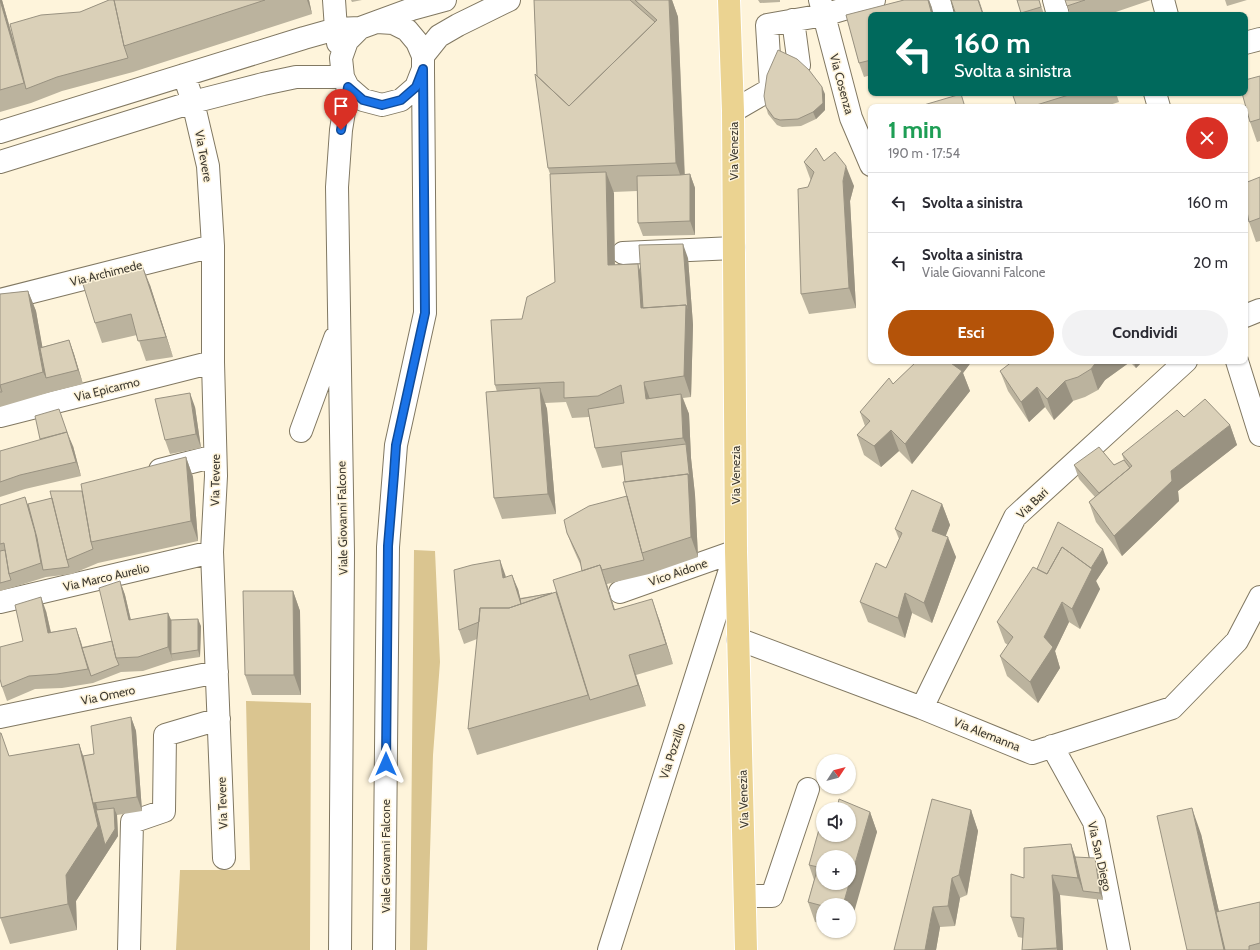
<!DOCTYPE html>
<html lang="it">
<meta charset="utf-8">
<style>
:root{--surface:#fff;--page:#f2f2f3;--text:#2b2b33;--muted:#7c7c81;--line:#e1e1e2;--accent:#b45309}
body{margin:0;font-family:Cabin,sans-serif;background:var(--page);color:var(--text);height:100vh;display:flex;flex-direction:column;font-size:15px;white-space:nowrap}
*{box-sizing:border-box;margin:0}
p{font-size:13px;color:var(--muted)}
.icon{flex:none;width:22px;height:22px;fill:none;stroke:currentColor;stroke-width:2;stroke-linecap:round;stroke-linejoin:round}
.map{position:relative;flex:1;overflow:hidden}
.drawer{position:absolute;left:868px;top:104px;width:380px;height:260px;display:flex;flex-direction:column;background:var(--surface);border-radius:8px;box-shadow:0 1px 3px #0004}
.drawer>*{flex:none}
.top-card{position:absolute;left:868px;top:12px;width:380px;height:84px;border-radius:8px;box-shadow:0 1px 3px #0004;background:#00695c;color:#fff;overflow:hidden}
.needle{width:26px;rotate:54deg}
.controls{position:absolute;left:816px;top:754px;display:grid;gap:8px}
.controls a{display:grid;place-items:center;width:40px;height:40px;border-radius:50%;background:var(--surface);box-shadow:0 1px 3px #0004;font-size:20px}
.pin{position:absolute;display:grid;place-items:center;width:34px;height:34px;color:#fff;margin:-41px -17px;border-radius:50% 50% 50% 0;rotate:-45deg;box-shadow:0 0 4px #0007}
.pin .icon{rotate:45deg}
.me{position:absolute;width:44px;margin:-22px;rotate:0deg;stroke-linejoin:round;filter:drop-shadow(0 0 3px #0008)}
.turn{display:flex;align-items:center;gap:14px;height:84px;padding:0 20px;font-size:18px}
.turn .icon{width:52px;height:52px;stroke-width:2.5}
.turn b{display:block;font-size:28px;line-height:34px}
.round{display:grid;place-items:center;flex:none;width:42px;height:42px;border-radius:21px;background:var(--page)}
.head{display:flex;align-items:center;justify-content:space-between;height:68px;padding:0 20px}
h1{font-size:24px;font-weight:800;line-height:30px;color:#1e9e55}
.primary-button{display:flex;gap:8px;margin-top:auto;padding:8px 20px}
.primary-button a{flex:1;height:46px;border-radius:24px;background:var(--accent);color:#fff;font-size:16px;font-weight:800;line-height:46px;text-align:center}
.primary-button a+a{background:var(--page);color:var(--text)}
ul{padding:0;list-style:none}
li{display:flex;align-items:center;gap:12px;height:60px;padding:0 20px;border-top:1px solid var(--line)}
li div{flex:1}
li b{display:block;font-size:15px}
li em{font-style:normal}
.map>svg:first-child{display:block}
</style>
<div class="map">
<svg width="1260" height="950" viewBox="0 0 1260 950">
<rect width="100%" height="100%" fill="#fef4db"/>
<path fill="#dac590" d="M414,550L435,551L440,662L433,755L427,950H410Z
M246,701L311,703L310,950H176L180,870H250Z"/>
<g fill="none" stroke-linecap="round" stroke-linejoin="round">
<g stroke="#817862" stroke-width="24">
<path id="minor" d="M334,0L336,29L338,43
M820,0L851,118L871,165
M939,0L943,15
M1054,0L1058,15
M1163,0L1167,15
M377,22L393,23L407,30L417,42L423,56V69L416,87L401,100L382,105L363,100L348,87L343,77L341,58L347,41L360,28L412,9L445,0
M1245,43L1260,39
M423,56L439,36L458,25L509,0
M184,75L193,102L208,166L213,246V362L216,476L212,552L224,858
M779,82L799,65L793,20
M1155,93L1159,107
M733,111L771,89L767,25L824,15L874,0
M0,132L304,38L336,29L360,28
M0,162L193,102L263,84L296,77H343
M623,253L734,248
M0,300L213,246
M1245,316L1260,310
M1237,361L1260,435
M0,416L213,362
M301,431L335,338
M160,470L215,456
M620,592L736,551
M0,602L212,552
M738,639L922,708L1032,753L1172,708L1237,641L1260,597
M922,708L1015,517L1186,361
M0,717L217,672
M1052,746L1094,822L1119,950
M745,896H772L808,789
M129,950L132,822L164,811L165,735L219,719
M340,950L343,553L337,187L341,130L348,87
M384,950L388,547L396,445L425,313L423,69
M609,950L735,554"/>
</g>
<g stroke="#fff" stroke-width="24">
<path id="major" d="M729,0L733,111L736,551L746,950"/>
</g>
<use href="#minor" stroke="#fff" stroke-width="22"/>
<use href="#major" stroke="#ebd391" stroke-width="22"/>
</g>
<path fill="#bbb39e" d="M0,0H2L21,66L80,12L109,0H309L312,14L133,72L62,91L31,103L0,112Z
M351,0H362L352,2Z
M534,0H672L678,17L685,175L690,174L695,188V235L643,236L638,223L637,191L613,192L615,265L641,272L688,258L693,325L691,397L683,398L689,414L691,458L695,495L698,557L649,574L607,584L615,610L659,619L673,664L636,675L646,706L597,720L477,755L468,729L477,639L464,644L459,630L505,574L506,577L518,589L520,598L552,593L556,592L582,571L581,566L572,546L567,533L627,496L623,465L602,468L595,448L589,417L572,418L566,402L545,403L547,409L556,514L502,519L494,498L497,392L495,385L522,319L555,282L550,174L548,168L537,76Z
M758,0H780V2L760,3Z
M904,0H929L932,8L871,15V75L864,77L859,63L846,15Z
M1017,0H1039L1044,14L1042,15H1022Z
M1065,0H1151L1107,15H1071Z
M1225,0H1247L1227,6Z
M1260,76V141L1257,142L1250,122Z
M1012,93H1116L1119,102L1103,107H1017Z
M825,94V110L816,119L801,126L782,127L777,125L768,114L766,107Z
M824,161L854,186L850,201L856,308L809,314L801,294L808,187L811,181L804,162Z
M1260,177V241L1256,242L1249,222Z
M150,285L173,357L146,361L137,335L102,343L95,323Z
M28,291L36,311L42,347L69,340L74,354L83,384L51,392L0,407V294Z
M915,361H972L963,373L970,391L912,464L899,451L881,467L864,455L857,435L865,426L860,412L893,384L916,362Z
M1013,361H1143L1136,368L1130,362L1105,380L1098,390L1085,397L1073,401L1054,420L1045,407L1029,422L1008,391L1000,371Z
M195,407L201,448L170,454L165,440Z
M1184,417L1230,425L1237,445L1178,491L1179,501L1122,556L1096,522L1089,502L1095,497L1079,479L1074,465H1114L1124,460L1122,454Z
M73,446L81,476L25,489L0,497V451Z
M186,457L193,477L198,541L98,563L72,574L46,577L14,587L0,591V505L28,504L82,491Z
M942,504L950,525L945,536L956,557L932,623L912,613L905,638L868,622L860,602L886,568L899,539L895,529Z
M1108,563L1096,581L1100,589L1080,629L1069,622L1055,651L1060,668L1038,703L1007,676L1000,656L1008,645L1005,643L997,622Z
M120,581L125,595L131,620L168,613L171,620L201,626L200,657L173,661L143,671L121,672L93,683L62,688L35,689L7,701L2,687L23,641L46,611L51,632L76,628L82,647L112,641Z
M293,591L300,611L301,695H252L245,675Z
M131,717L136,731L142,811L117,815L118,836L76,901L77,930L10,944L0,917L10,756L79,744L83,756L94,754Z
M971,810L978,831L967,895L960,898L955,926L940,927L936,950H894Z
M870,812L877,832L849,905H823V924L815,922L808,902L814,880L809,865L823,835Z
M1201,834L1219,912L1260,902V950H1187Z
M1071,844L1075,857L1097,865L1103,900L1060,895L1063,950H1022L1023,938L1018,937L1011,917L1024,878Z"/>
<path fill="#999281" d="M0,0H2L27,89H26Z
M307,0H309L312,14Z
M669,0H672L678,17L685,189L676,163Z
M928,0H929L932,8L934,15H932Z
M978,0H979L984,15H983Z
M822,87L825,94V110L816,119L813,112Z
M846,166L854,186L850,201L856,308L849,288L843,181Z
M606,172L614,193L615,286L608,265Z
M690,174L695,188V235L690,221Z
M683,244L688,258L693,325L691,397L684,376Z
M638,264L645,285L647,314L641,308Z
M142,265L150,285L173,357L166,337Z
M28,291L36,311L48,378H46L43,372Z
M69,340L74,354L83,384L78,370Z
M948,361H972L963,373L970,391L912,464L905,444Z
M1097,361H1130V362L1105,380L1098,390L1091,369Z
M1133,361H1143L1136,368Z
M1065,381L1073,401L1054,420L1047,399Z
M644,382L651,402L646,399Z
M1037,387L1045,407L1029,422L1021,402Z
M540,388L547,409L556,514L548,494Z
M190,393L195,407L201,448L196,434Z
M681,394L689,414L691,458L695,495L698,557L691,537L686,444L683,438Z
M1230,425L1237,445L1178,491L1179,501L1122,556L1114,536L1171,471Z
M891,430L899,451L881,467L874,446Z
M67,432L73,446L81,476L76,462Z
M186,457L193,477L198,541L191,521Z
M25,497L30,511L40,545L43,570L41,563Z
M942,504L950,525L940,551L932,531Z
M948,537L956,557L932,623L924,603Z
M1103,549L1108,563L1096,581L1100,589L1080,629L1072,609L1089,571Z
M500,560L505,574L508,592L503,578Z
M600,565L607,585L621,630L614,610Z
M512,575L518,589L525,616L522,609Z
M120,581L125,595L134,634L129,620Z
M293,591L300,611L301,695L294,675Z
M905,593L912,613L905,638L898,618Z
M41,597L46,611L54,647L48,633Z
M652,599L659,619L673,664L666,644Z
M1062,602L1069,622L1055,651L1060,668L1038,703L1030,682L1044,637Z
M168,613L174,627L171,654L173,661L168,647Z
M198,619L201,626L200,657L198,650Z
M76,628L81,642L91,676L88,669Z
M629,655L636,675L646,706L638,685Z
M131,717L136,731L142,811L137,797Z
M79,744L88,770L106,844L114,808L117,815L118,836L76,901L77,930L68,904L66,875Z
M1192,808L1201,834L1228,950H1224Z
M971,810L978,831L967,895L959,875Z
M870,812L877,832L849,930V905H843Z
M1071,844L1078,864L1083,891L1078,878Z
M1095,858L1097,865L1103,900L1100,893Z
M1052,875L1060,895L1063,950H1057V948Z
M952,878L960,898L955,926L948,906Z
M933,907L940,927L936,950H925Z"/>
<path fill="#dad0b8" stroke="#999281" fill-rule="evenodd" d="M0,0L24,83L0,90Z
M109,0H114L124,46L128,58L57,77L26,89L10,24L41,15L80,12Z
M114,0H265L124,46Z
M534,0H630L655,22L569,106L537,76Z
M635,0H669L676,163L548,168L535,74L569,106L657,20Z
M904,0H928L932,15H871V60L859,63L846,15Z
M951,0H978L983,15H956Z
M1017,0H1039L1041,7L1021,13Z
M1065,0H1085L1067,6Z
M778,50L797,59L809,70L822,87L823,103L813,112L798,119L780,120L774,118L766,107L764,96L767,75Z
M1260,76V119L1250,122L1242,93H1245V80Z
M1012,93H1075L1030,107H1017Z
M961,94L965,107H917Z
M816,148L824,161L835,152L846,166L843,181L849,288L801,294L798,189L808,187L814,172L804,162Z
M606,172L608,265L638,264L641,308L686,305L684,376L644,382L646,399L681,394L683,438L595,448L588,409L624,403L621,385L598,396L564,398V382L495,385L491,320L522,319L527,297L555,282L550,174Z
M690,174V221L638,223L637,176L680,175Z
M1260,177V218L1249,222L1245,201V183Z
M683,244L688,311L686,305L643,308L639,245Z
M142,265L166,337L138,341L131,314L95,323L82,281Z
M28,291L43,372L0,385V294Z
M69,340L78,370L46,378L40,348Z
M917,361H949H948L962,371L905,444L891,430L874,446L857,435L870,421L860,412L889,378L893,384Z
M1013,361H1097L1091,369L1078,377L1065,381L1047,399L1037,387L1021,402L1000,371Z
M0,385L2,392H0Z
M540,388L548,494L494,498L486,392Z
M190,393L196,434L165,440L155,399Z
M1205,399L1230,425L1171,471L1172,481L1114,536L1089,502L1132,466L1122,454L1177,410L1184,417Z
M59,409L67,432L40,439L35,416Z
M67,432L76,462L20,475L0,482V451Z
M686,444L690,481L688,474L625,482L621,452Z
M1099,447L1114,465L1124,460L1130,468L1099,493L1074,465Z
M186,457L191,521L91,542L81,484Z
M688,474L691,537L642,553L623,482Z
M912,490L942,504L932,531L948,537L924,603L905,593L898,618L860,602L876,563L886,568L902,533L895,529Z
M50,491H82L91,542L93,549L67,560Z
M627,496L642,553L644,560L602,570L600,565L582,571L580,560L567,533L564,520L589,506Z
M25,497L35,532L41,563L9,574L4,543L0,544V505Z
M52,498L67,560L69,567L43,570L37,538L28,504Z
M1058,522L1103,549L1091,568L1062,547L1047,574L1037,569Z
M1062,547L1092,569L1072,609L1062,602L1044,637L1053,647L1030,682L1000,656L1013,637L997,622L1033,567L1047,574Z
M5,550L9,574L11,580L0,583V551Z
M500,560L503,578L512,575L521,604L509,608H480L479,622L459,630L454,570L472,565Z
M600,565L614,610L652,599L666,644L629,655L638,685L590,700L553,580Z
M120,581L129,620L168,613V647L138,657L116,658L99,588Z
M243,591H293L294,675H245Z
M556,592L588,695L468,729L480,608H509Z
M552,593L521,604L520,599Z
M41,597L48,633L76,628L88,669L57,674L29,676L2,687L0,679V647L23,641L15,605Z
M198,619V650L171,654V620Z
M112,641L116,658L119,665L91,676L82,648Z
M131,717L137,797L93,803L83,756L94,754L91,726Z
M0,733H1L9,756L79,744L98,826L66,875L68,904L0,918Z
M839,799L870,812L843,905H823V906L808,902L818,867L809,865L820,826H823V835H849V809H837ZM823,857H849V883H823Z
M932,799L971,810L959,875L952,878L948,906L933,907L925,950H894Z
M114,808L115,829L105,845L96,810Z
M1192,808L1224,950H1187L1157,816Z
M1071,844L1078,878L1052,875L1057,948L1022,950L1024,918L1011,917V874L1024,878V848Z
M1075,857L1095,858L1100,893L1083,891Z
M1260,902V943L1249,946V950H1225L1216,912Z"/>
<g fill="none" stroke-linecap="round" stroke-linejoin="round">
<g stroke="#114b97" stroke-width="10">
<path id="route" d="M341,130L348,87L363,100L382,105L401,100L416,87L423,69L425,313L396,445L394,474L388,546L386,764"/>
</g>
<use href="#route" stroke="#1a73e8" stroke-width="7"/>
</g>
<g text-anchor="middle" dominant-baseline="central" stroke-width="3" stroke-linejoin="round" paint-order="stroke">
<g font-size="12" fill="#3e3a31" stroke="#fef4db">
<text transform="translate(842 84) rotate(75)">Via Cosenza</text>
<text transform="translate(733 151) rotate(-90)">Via Venezia</text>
<text transform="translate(204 156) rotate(80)">Via Tevere</text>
<text transform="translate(106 273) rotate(-14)">Via Archimede</text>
<text transform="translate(107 389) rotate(-14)">Via Epicarmo</text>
<text transform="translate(735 475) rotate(-90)">Via Venezia</text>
<text transform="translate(215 480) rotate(-89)">Via Tevere</text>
<text transform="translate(1032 503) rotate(-44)">Via Bari</text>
<text transform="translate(342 518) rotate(-91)">Viale Giovanni Falcone</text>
<text transform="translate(678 572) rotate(-19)">Vico Aidone</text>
<text transform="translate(106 577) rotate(-13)">Via Marco Aurelio</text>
<text transform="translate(108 695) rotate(-12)">Via Omero</text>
<text transform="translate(987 734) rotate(22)">Via Alemanna</text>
<text transform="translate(672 751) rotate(-72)">Via Pozzillo</text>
<text transform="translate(743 799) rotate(-92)">Via Venezia</text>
<text transform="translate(222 803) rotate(-92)">Via Tevere</text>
<text transform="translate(385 856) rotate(-90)">Viale Giovanni Falcone</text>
<text transform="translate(1100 856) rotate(77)">Via San Diego</text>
</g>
</g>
</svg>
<div class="controls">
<a><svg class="needle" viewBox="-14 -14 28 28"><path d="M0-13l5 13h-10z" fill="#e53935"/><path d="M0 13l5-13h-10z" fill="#7c7c81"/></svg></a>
<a><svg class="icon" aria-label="sound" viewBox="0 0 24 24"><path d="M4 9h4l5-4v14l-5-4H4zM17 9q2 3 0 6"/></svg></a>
<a>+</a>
<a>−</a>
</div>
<div class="pin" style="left:341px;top:130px;background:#d93025"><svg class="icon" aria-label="arrive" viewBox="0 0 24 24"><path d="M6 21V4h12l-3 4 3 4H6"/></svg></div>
<svg class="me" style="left:386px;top:764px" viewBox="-20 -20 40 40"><path d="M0-17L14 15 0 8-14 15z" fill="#1a73e8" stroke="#fff" stroke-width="4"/></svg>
<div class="top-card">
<div class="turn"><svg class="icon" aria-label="left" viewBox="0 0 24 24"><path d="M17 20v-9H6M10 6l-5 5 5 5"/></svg><div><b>160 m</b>Svolta a sinistra</div></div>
</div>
<section class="drawer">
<div class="head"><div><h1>1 min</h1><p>190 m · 17:54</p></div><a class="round" style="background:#d93025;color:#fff"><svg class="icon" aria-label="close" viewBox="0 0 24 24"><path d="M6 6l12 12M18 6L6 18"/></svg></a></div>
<ul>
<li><svg class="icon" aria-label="left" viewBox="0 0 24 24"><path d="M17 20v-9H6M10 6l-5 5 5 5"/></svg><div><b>Svolta a sinistra</b></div><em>160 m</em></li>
<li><svg class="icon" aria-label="left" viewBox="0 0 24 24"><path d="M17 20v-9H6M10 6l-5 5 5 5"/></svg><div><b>Svolta a sinistra</b><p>Viale Giovanni Falcone</p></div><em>20 m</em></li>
</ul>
<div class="primary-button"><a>Esci</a><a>Condividi</a></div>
</section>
</div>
